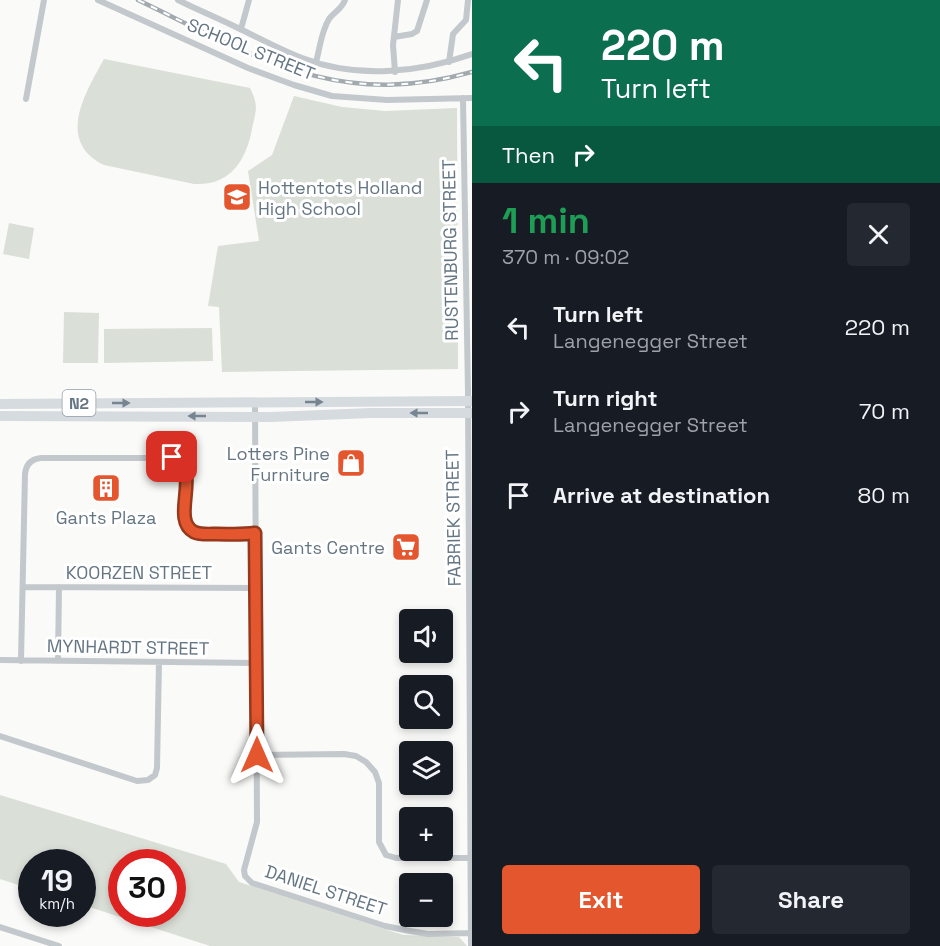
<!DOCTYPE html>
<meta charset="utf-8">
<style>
:root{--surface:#171b24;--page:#242831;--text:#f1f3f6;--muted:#9ea1a6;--accent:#e4572e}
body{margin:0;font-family:"Space Grotesk",sans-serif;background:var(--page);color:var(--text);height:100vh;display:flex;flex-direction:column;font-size:22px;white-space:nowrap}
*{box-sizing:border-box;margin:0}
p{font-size:20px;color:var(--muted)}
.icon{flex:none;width:33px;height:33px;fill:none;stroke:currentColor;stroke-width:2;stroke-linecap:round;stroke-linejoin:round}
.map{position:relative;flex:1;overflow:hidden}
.side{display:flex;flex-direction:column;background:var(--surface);width:468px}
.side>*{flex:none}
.hud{background:#0b6e4f;color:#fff;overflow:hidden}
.tools{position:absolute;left:399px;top:609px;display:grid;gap:12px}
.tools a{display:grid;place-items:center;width:54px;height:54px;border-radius:6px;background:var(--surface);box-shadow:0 3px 9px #0003;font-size:30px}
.speed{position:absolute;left:18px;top:849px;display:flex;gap:12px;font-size:30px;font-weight:700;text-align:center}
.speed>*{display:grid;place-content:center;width:78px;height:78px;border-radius:50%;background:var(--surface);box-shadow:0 3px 9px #0003;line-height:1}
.speed small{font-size:15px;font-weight:400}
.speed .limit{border:9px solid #d22;background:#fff;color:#111}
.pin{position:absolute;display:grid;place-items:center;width:51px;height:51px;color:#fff;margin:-26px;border-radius:12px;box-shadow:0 3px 9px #0006}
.me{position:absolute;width:66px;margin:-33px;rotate:0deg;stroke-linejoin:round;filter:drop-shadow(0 0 4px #0008)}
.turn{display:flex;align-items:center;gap:21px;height:126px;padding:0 30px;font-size:27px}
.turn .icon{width:78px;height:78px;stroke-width:2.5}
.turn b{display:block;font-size:42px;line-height:51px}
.then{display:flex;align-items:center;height:57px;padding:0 30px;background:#0003;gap:12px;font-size:22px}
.round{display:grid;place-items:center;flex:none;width:63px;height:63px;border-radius:6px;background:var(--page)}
.headline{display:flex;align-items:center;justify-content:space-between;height:102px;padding:0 30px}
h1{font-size:36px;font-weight:800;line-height:45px;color:#1e9e55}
.button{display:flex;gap:12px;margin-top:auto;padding:12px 30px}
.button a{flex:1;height:69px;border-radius:6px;background:var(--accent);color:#fff;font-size:24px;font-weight:800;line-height:69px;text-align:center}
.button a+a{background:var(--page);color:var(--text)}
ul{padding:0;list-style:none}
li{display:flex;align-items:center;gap:18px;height:84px;padding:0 30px}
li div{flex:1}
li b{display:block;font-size:22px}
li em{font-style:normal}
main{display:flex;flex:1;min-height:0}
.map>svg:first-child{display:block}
</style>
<main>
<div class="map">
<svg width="472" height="946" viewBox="0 0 472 946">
<rect width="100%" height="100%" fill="#fafaf8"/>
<path fill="#dadfd7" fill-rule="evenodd" d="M104,59L250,88C259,106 256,110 252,129C246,161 230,186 194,184L104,165C55,141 86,92 104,59Z
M294,96L342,107L385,111L457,108L458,369L222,372L219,307L208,306L218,246L259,241L248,171L272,155Z
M9,223L34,228L29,259L3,254Z
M64,312L99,313L98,363H63Z
M212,328L213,361L104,363V329Z
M0,795L226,864L239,882L403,935L459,937L467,946H210L83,905L82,862H32L31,889L0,879ZM122,862H172V914H122Z"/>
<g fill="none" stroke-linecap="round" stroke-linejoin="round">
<path stroke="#c3c8cc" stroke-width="6" d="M98,0L248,68L294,85L332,96L387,100L472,98
M178,0C198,10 220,19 240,29C261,39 281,50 302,58C357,79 418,73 472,54
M241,29L249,0
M394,37L412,34L417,31L427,0
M316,62C320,48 321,32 329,19C334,12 342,9 345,0
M449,62L453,34L466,20L468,0
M395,72L393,45L398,0
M463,98L468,392L471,946
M26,99L44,0
M255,402L257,822L244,870L245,876L252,883L385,926L410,931L428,934L472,933
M23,587L256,588
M0,660L256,663
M21,661L25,474C26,464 31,459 41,458H175C199,472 175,509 189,529C201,538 240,536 255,533
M58,661L59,587
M0,736L137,781L148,780L155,775L157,768L159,662
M257,755L344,754L356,756L366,762L375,772L379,783V842L386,855L396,858H472
M0,927L59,946"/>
<path stroke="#d6dbdf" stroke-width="10" d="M0,404L472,401
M0,416L271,417L371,413H472"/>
<g stroke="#a2aab0" stroke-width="4.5">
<path id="rail" d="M138,0C254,56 338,110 472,72"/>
</g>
<use href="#rail" stroke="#fff" stroke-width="2" stroke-dasharray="7" stroke-linecap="butt"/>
</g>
<defs><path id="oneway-solid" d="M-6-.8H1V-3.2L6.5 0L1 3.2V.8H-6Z" transform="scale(1.5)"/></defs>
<g fill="#768591">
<use href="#oneway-solid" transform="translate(314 402)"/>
<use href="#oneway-solid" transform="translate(121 403)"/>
<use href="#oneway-solid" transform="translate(419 413) rotate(180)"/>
<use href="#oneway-solid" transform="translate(197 416) rotate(180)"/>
</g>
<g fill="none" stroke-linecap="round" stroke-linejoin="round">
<g stroke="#94391e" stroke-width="15">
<path id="route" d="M172,457C204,468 169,519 194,532C200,535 210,534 217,534C230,534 242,535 255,533L257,755"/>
</g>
<use href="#route" stroke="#e4572e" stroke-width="10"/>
</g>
<defs>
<g id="school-square" transform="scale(1.5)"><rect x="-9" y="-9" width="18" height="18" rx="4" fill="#e4572e" stroke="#fff"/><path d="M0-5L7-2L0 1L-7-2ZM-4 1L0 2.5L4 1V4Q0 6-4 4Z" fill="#fff"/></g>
<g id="shop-square" transform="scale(1.5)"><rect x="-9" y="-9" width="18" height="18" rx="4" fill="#e4572e" stroke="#fff"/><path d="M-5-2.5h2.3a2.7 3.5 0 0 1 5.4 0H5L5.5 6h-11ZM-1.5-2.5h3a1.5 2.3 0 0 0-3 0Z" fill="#fff"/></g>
<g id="building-square" transform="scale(1.5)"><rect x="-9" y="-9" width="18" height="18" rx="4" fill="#e4572e" stroke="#fff"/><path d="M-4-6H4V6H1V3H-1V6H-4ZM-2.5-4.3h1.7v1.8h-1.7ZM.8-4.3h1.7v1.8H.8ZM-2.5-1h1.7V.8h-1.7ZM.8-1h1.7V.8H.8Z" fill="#fff"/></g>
<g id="supermarket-square" transform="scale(1.5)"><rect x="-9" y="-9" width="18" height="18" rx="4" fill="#e4572e" stroke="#fff"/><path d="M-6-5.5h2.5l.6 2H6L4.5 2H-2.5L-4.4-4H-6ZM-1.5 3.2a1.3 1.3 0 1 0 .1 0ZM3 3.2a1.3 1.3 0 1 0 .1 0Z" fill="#fff"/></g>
</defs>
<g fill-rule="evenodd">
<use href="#school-square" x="237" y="197"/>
<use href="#shop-square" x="351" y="463"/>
<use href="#building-square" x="106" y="488"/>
<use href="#supermarket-square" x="406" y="547"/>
</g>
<g text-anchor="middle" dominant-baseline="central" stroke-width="6" stroke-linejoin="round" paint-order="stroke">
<rect fill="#fff" stroke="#939fa8" stroke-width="1.5" x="62.5" y="390" width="33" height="26" rx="4.5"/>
<g font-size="16" font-weight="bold" fill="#657683">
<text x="79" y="403">N2</text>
</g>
<g font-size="18" fill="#657683" stroke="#fff">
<text transform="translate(251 49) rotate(22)">SCHOOL STREET</text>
<text transform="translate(450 250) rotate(-91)">RUSTENBURG STREET</text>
<text transform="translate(453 518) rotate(-91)">FABRIEK STREET</text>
<text x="139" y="572">KOORZEN STREET</text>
<text transform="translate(128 647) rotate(1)">MYNHARDT STREET</text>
<text transform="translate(326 890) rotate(18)">DANIEL STREET</text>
</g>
<g font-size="18" fill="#657683" stroke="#fff" text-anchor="end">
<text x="258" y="187" text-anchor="start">Hottentots Holland<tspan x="258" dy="21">High School</tspan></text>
<text x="330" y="453">Lotters Pine<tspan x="330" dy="21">Furniture</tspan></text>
<text x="106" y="517" text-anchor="middle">Gants Plaza</text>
<text x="385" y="547">Gants Centre</text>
</g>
</g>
</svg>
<div class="tools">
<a><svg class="icon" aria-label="sound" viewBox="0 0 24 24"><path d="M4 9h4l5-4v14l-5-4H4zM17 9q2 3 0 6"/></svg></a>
<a><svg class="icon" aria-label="search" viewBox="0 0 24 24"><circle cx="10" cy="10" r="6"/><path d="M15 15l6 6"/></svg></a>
<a><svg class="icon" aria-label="layers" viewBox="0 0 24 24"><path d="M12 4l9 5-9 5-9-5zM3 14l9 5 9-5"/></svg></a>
<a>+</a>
<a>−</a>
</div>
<div class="speed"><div>19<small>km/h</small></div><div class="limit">30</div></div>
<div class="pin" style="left:172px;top:457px;background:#d93025"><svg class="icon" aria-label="arrive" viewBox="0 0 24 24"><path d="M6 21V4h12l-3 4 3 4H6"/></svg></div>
<svg class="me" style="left:257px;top:755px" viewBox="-20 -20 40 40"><path d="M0-17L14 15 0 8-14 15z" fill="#e4572e" stroke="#fff" stroke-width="4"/></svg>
</div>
<section class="side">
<div class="hud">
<div class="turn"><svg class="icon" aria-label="left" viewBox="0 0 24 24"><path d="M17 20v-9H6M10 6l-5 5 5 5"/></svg><div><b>220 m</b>Turn left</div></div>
<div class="then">Then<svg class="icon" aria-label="right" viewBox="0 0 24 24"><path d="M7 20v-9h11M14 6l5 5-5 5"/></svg></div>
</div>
<div class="headline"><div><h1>1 min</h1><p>370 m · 09:02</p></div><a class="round"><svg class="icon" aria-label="close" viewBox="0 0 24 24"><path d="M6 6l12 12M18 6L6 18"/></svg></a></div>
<ul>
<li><svg class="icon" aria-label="left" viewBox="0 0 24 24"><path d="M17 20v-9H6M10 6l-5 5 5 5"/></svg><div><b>Turn left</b><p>Langenegger Street</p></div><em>220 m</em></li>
<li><svg class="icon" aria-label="right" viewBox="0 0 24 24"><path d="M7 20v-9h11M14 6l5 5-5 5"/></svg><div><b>Turn right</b><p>Langenegger Street</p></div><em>70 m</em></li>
<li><svg class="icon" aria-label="arrive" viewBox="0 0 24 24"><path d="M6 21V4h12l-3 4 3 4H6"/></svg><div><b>Arrive at destination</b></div><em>80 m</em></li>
</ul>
<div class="button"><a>Exit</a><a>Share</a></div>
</section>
</main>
